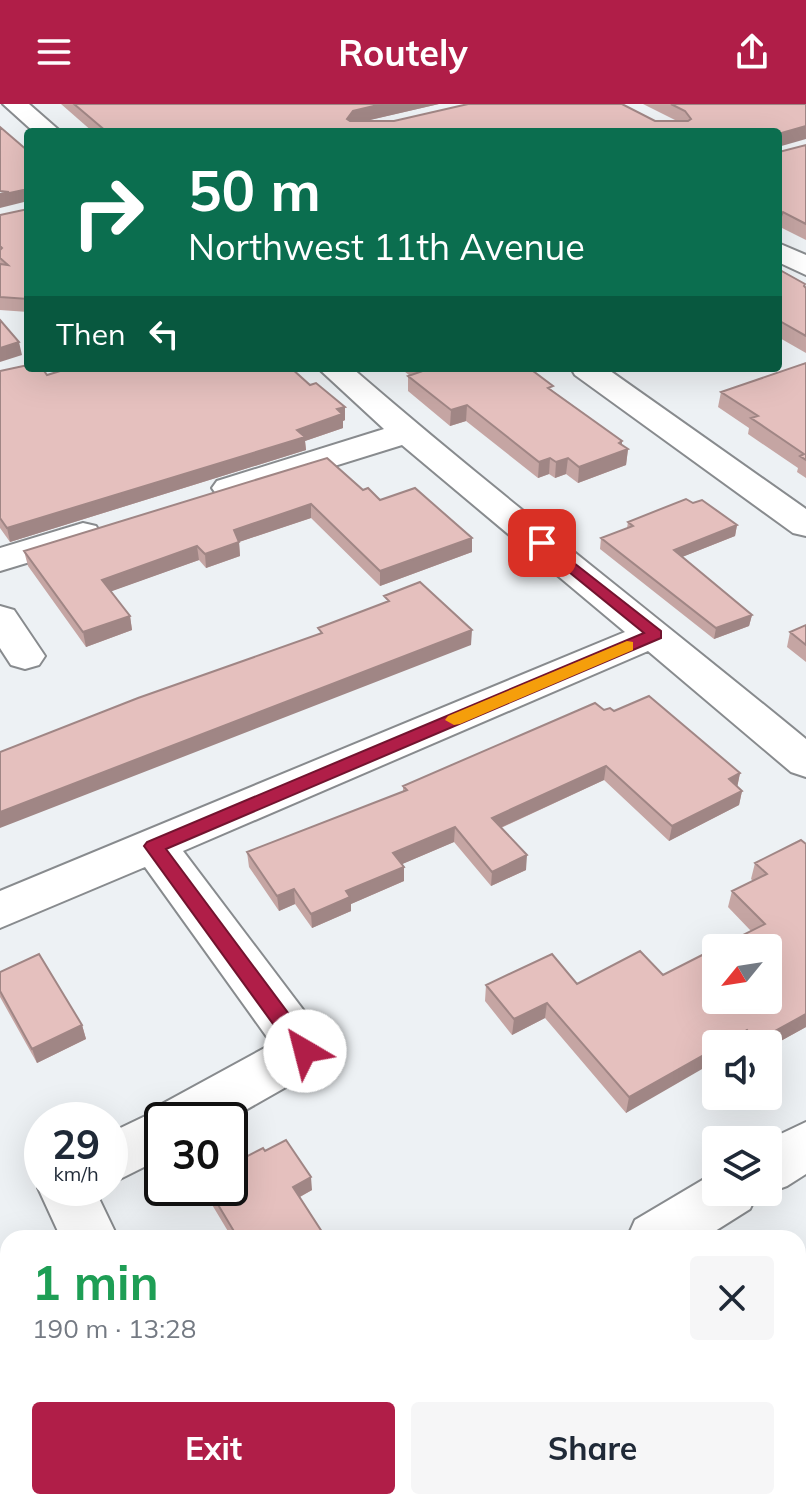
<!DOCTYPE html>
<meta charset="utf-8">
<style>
:root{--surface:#fff;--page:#f6f6f7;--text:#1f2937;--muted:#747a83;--accent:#b01e48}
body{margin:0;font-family:Mulish,sans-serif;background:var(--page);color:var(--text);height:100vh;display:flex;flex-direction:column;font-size:30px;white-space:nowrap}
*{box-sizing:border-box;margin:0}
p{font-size:26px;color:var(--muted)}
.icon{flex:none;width:44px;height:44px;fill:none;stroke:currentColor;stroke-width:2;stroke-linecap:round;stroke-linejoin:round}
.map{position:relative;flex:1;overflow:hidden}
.details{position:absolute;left:0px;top:1126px;width:806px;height:280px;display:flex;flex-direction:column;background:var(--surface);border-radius:24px 24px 0 0;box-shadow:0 8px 32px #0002}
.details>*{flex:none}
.top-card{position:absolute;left:24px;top:24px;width:758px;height:244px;border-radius:8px;box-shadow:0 8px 32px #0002;background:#0b6e4f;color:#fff;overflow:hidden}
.needle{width:52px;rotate:240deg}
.fabs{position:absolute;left:702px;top:830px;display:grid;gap:16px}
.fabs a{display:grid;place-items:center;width:80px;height:80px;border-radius:8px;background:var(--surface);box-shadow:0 8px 32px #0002;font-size:40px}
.speed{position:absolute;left:24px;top:998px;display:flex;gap:16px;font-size:40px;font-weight:700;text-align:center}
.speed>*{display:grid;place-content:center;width:104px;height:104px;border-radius:50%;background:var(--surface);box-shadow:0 8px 32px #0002;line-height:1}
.speed small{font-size:20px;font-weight:400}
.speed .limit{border:4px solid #111;border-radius:12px;background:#fff;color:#111}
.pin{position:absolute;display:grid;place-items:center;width:68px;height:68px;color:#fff;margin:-34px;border-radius:16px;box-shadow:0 4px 12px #0006}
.me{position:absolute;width:88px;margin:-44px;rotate:323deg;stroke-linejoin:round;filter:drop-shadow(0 0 6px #0008)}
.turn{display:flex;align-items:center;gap:28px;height:168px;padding:0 32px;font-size:36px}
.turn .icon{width:104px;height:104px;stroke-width:2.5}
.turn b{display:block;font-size:56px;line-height:68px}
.then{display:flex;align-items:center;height:76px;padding:0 32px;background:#0003;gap:16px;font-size:30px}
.round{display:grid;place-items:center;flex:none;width:84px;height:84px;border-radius:8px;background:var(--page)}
.summary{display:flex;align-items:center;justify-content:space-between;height:136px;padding:0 32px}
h1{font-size:48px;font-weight:700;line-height:60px;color:#1e9e55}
.cta{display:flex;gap:16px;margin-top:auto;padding:16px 32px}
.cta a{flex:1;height:92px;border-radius:8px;background:var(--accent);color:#fff;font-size:32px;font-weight:700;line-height:92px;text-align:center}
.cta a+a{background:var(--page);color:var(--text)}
header{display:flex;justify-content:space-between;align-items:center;height:104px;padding:0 32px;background:var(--accent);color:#fff;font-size:36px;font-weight:700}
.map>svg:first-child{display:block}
</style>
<header><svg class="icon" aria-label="menu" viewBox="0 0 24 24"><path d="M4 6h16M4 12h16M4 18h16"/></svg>Routely<svg class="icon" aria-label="share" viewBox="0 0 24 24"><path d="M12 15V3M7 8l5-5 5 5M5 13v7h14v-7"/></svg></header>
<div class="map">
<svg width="806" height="1406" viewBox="0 0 806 1406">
<rect width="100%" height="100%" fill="#edf1f4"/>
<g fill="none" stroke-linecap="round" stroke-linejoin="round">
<g stroke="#888b8e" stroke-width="4">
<path id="minor" d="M3,0H29L61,28H34Z
M778,139L806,151V171L778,158Z
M318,264H352C500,392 655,511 806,635V673L791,668L648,547L183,747L323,932L331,947L323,962L228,1016H162V1054L110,1080V1029L160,1005L162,1000L272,940L145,763L0,824V787L625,528L402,341L241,391L229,394L217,391L212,384L217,377L384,325Z
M571,264H606L806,405V432L793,429L575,271Z
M83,419L96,422L101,430L96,438L0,467V444Z
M0,502L14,506L45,552L39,561L25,565L11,561L0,544Z
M806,1018V1070L787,1082L768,1089L765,1088H768V1036Z
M716,1068V1088H758L750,1105L704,1134H627L635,1116Z
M42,1076V1084H94L118,1134H61L38,1084Z
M183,1398H257L254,1406H180Z"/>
</g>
<use href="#minor" fill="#fff" fill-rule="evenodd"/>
</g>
<path fill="#c5a5a3" d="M61,0H439L365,17H677L643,0H806L778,43L779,48L806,41V136L780,123L778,127V28H93Z
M28,105V208L0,206V111Z
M778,164L805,180L804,183L806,184V249L778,233Z
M806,259V374L797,368L798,364L748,330L749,324L718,303L721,288Z
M400,264H529L553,287L622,337V341L628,345L626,361L578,379L566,370L555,374L549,370L538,374L466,317L450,322L408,287V272L409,271Z
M0,267L47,271L345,316L343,317V324L305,337L306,346L10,438L0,424Z
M363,386L472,448L380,482L311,414L239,438L240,452L206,464L199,456L111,487L130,512L132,526L86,543L28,462L24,447Z
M693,399L737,421L735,432L682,453L752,511L749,522L714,535L600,445L601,434L627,424L628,418Z
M806,521V558L787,543L790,528Z
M604,606L614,607L740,669L737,683L742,687L739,701L669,737L604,676L501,724L526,766L491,782L454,738L402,760L404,777L351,800V807L312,824L295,800L279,807L249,763L247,748L403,688V682Z
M806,740V923L768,944V940H716L626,1009L545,914L512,931L485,897L486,881L577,880L663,871L751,827L728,803L732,787L753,777L751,775L755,759Z
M0,868L82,921L86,935L37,959L0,893Z
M265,1047L312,1086L300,1093L326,1134H232L205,1089L204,1084H230Z
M597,1398H798L806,1406H603Z"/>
<path fill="#a08685" d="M382,0H439L353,20L347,15L353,7Z
M806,22V35L778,43V30Z
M28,85V97L0,104V91Z
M783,108L780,123L778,127V117Z
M19,238L22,251L0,258V244Z
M467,301L466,317L450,322L451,306Z
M345,303V316L343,317V324L305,337L306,346L10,438L7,424L297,326L337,305Z
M622,337L621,348L628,345L626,361L578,379L579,363Z
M550,354L549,370L538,374L539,358Z
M568,354L566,370L555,374L556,358Z
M311,400V414L239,438L240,452L206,464L205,450L234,426Z
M737,421L735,432L672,457L674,446Z
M472,434V448L380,482V467Z
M197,442L199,456L104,490L102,476Z
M752,511L749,522L714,535L716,524Z
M130,512L132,526L86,543L83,528Z
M472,526L471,541L0,724V708Z
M606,662L604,676L491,728L492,714Z
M740,669L737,684L729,675Z
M742,687L739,701L669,737L672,722Z
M455,723L454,738L393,764V749Z
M527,751L526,766L491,782L492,768Z
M404,763V777L351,800V807L312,824L311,810L346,787Z
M294,785L295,800L279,807L277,792Z
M547,899L545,914L512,931L514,915Z
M806,910V923L768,944V940H756L757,937Z
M82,921L86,935L37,959L32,945Z
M747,926L743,940H723Z
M716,944V957L626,1009L629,993Z
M311,1073L312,1086L294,1096L293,1083Z
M8,1381V1396L0,1400V1386Z
M806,1399V1406H797Z"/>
<path fill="#e5c0be" stroke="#a08685" stroke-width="2" d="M74,0H382L353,7L347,15L350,17H394L468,0H622L655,17H688L691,15L685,7L671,0H806V22L778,30V28H107Z
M0,23L28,47V98V85L0,91V90L9,88L0,87Z
M778,39L779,48L806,41V120L783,108L778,117Z
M28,105V195L0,193V160L8,161L0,154V146L2,144L0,142V111Z
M778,165L805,180L804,182L806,184V232L778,216Z
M0,216L19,238L0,244Z
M806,259V356L800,352L804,350L751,314L758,312L721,288Z
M28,261V264H42L47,271L70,264H291L310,281L316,279L345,303L337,305L342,310L297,326L305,333L7,424L0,414V267Z
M419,264H529L553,282L548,284L622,337L619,339L628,345L579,363L568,354L556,358L550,354L539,358L467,301L451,306L408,272L423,267Z
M327,354L363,386L368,384L380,396L415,384L472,434L380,467L311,400L234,426L239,438L205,450L197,442L102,476L130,512L83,528L24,447Z
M686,395L693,399L702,396L737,421L674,446L752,511L716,524L601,434L633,422L628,418Z
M420,478L472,526L0,708V648L138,594L322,529L318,524L389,497L384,492Z
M806,521V541L790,528Z
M649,592L740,669L729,675L742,687L672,722L606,662L492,714L527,751L492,768L455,723L393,749L404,763L346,787L350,793L311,810L294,785L277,792L247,748L407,686L403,682L595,599L604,606L610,604L614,607Z
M801,736L806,740V910L757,937L747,926L723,940H716V944L629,993L547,899L514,915L486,881L552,850L577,880L640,847L663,871L716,844V896H768V844H717L765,820L732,787L767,770L755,759Z
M39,850L82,921L32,945L0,887V868Z
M286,1036L311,1073L293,1083L326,1134H238L208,1084H230V1061L263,1044L265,1047Z
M798,1302L806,1312V1399L797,1406H616L611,1398H798Z
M0,1321L8,1339V1381L0,1386Z
M447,1398H531L536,1406H434Z"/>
<path fill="#b01e48" stroke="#72142f" stroke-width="2" d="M542,434L661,527V534L166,745L312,941L315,947L312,953L305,956L297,953L144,742L147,738L644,529L537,442V436Z"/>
<path fill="#f59e0b" d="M627,537L633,538V546L460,620L454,621L445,616L448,612Z"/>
</svg>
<div class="fabs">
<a><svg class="needle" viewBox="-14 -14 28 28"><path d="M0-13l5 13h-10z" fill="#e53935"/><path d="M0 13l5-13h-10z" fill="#747a83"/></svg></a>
<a><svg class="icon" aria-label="sound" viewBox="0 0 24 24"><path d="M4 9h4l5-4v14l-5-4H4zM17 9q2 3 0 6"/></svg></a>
<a><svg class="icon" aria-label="layers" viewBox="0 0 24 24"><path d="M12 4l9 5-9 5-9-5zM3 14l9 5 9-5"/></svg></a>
</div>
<div class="speed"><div>29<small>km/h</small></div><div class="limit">30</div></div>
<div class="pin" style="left:542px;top:439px;background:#d93025"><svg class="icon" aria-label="arrive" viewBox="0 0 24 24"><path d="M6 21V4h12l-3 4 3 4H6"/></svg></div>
<svg class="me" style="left:305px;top:947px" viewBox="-20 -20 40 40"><circle r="19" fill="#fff"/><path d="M0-13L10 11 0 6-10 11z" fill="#b01e48"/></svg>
<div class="top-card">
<div class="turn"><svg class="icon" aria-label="right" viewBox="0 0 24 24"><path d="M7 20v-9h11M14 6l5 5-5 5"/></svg><div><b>50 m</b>Northwest 11th Avenue</div></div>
<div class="then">Then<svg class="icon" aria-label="left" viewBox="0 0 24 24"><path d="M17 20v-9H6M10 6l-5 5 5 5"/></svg></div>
</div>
<section class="details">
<div class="summary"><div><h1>1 min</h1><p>190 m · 13:28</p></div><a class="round"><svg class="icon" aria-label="close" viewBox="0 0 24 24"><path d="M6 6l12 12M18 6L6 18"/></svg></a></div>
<div class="cta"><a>Exit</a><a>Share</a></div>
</section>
</div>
